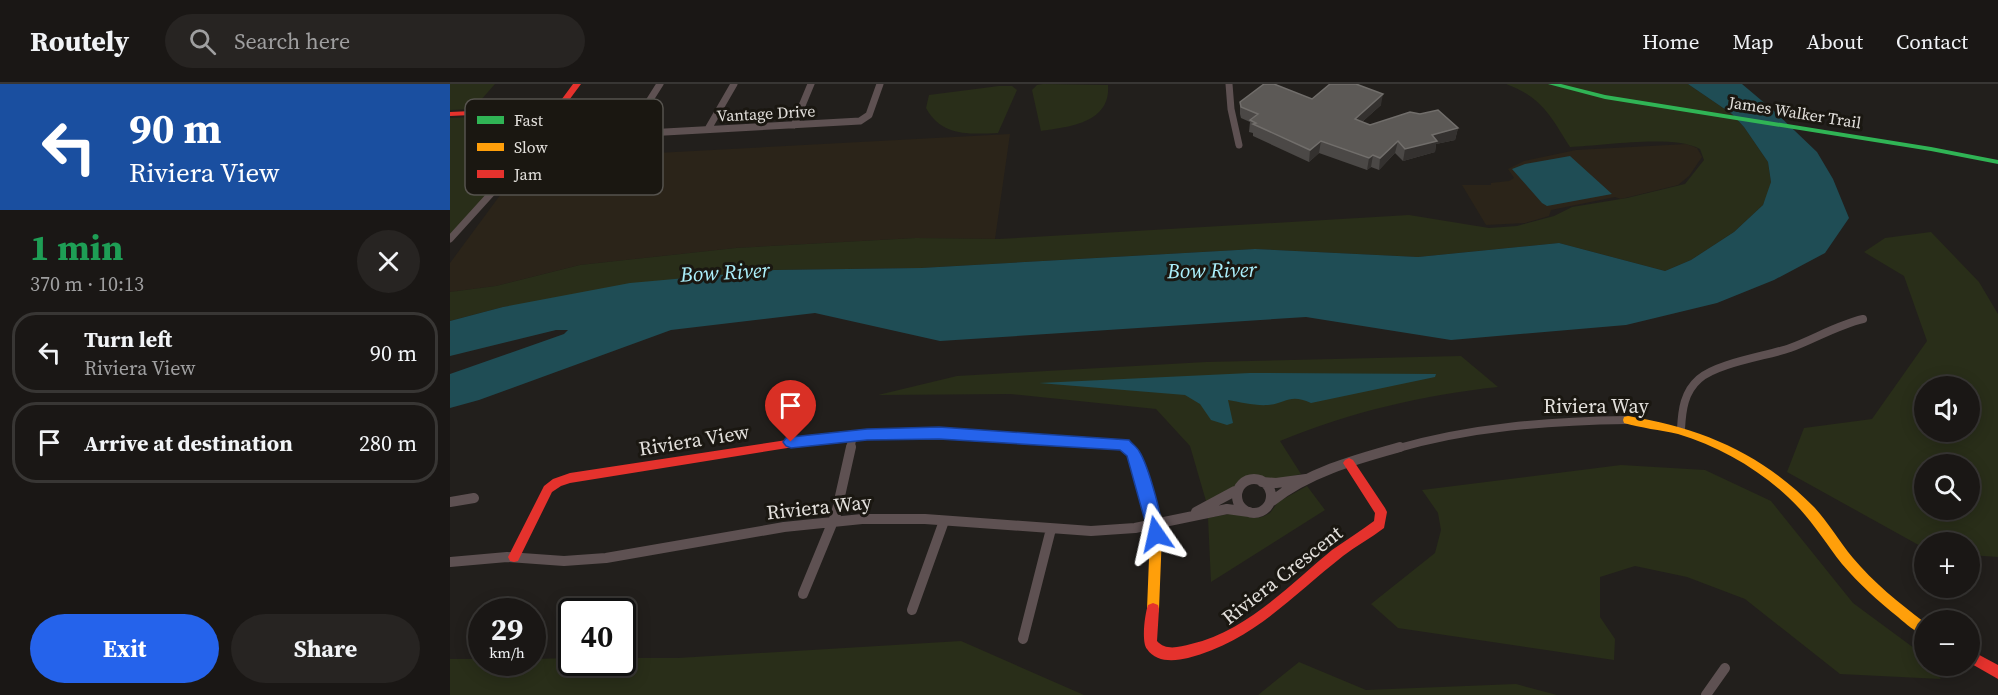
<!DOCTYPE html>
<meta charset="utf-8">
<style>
:root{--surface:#1a1715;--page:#272422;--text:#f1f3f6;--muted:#9f9fa0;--line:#383634;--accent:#2563eb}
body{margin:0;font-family:"Source Serif 4",serif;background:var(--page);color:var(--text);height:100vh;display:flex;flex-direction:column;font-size:22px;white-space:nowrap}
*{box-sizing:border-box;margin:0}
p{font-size:20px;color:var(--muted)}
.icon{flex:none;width:33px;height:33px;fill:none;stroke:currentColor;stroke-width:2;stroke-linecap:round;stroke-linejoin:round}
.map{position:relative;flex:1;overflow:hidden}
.details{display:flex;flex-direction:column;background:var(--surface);width:450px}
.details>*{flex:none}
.top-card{background:#1a4fa0;color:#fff;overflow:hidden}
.tools{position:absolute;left:1464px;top:292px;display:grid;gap:12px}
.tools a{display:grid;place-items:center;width:66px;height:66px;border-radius:50%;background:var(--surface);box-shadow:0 3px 15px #0003,0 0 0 2px var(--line);font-size:30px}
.speed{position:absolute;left:18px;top:514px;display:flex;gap:12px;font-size:30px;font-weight:700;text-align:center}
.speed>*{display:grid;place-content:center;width:78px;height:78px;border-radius:50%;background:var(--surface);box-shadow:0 3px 15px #0003,0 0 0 2px var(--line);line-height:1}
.speed small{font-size:15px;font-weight:400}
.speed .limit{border:3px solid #111;border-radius:9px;background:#fff;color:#111}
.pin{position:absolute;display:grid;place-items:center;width:51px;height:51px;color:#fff;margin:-62px -26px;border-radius:50% 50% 50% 0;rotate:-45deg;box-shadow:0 0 6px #0007}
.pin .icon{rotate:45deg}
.me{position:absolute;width:66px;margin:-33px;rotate:349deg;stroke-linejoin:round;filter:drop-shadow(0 0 4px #0008)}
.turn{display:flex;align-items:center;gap:21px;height:126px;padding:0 30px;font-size:27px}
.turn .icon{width:78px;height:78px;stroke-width:2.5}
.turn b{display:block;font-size:42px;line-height:51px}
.round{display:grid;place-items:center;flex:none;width:63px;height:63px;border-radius:32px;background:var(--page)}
.head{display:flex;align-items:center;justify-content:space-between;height:102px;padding:0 30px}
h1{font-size:36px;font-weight:700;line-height:45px;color:#1e9e55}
.button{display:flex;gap:12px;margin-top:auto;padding:12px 30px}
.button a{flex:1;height:69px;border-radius:36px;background:var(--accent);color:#fff;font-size:24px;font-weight:700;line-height:69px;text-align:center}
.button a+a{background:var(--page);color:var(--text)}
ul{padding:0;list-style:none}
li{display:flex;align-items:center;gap:18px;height:81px;margin:0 12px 9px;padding:0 18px;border:3px solid var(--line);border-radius:24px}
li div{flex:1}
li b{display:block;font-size:22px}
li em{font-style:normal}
header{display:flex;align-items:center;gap:36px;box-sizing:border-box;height:84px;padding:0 30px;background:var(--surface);border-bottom:2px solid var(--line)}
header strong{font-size:28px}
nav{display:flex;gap:33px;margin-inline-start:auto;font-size:21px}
.search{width:420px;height:54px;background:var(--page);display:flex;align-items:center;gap:15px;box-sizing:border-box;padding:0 21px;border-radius:33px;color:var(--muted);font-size:22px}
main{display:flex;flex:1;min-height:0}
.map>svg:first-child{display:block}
</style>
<header>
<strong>Routely</strong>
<div class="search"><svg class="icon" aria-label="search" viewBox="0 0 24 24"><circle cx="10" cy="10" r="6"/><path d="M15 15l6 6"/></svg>Search here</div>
<nav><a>Home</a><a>Map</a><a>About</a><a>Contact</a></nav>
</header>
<main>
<section class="details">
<div class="top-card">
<div class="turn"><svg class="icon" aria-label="left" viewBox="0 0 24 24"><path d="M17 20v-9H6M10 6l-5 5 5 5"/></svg><div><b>90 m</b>Riviera View</div></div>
</div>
<div class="head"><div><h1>1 min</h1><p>370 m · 10:13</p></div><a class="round"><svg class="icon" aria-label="close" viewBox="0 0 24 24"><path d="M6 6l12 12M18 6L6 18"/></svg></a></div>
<ul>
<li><svg class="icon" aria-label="left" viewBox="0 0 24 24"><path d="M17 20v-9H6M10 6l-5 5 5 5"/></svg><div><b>Turn left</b><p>Riviera View</p></div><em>90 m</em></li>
<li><svg class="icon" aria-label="arrive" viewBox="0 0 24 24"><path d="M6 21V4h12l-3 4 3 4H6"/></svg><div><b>Arrive at destination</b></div><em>280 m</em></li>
</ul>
<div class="button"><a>Exit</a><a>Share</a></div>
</section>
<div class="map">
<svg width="1548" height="611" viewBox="0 0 1548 611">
<rect width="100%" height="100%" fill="#221f1c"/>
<path fill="#2b2419" d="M560,50L545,155L466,154L286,164L130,181L46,202L0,208V179L76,76Z
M1237,60L1247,64L1252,73L1239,92L1228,101L1171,115L1165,113L1101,126L1099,132L1075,139L1036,141L1012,101H1041V99L1059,97L1064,94L1058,85L1074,77L1126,66Z"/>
<path fill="#292e19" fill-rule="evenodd" d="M0,0H45L23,25L0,26Z
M593,0L658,1C661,39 619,43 591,47L582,6L587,1Z
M1056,0H1238L1282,30L1294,43L1318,78L1321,98L1318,110L1313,121L1284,148L1241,176L1215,187L1109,159L968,173L805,165L471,184L324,186L53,223L0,237V208L46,202L130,181L286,164L466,154L549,155L959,131L1039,144L1067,142L1104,132L1122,123L1177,114L1235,100L1254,76L1250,65C1223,50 1152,62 1120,63C1101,33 1092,13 1056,0Z
M549,2H562L567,6L548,49C519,50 492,53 476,24L479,11Z
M87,30L95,31L48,102L0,155V34Z
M1481,148L1529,198L1548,230V473L1520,471V459H1474V464L1337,388L1354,344L1422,335L1477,257L1454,192L1414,168L1435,154ZM1474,303H1520V348H1474ZM1474,381H1520V426H1474Z
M1011,272L1048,303C973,311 900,328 830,357L851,390L825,396L807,392L796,394L782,407L756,417L740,362L706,325L560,310L428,311L507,292L756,278Z
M1171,381L1255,386L1321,417L1403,519L1468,567L1474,575V582H1480L1491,595L1390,590L1295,515L1237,493L1185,482L1150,493V533L1165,555L1164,576L948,544L921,520L985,469L991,446L988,429L972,406Z
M857,402L875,426L761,498L758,434L784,429L804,434L812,433L820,429L828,418Z
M511,557L634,611H0V575H31L32,579H82L83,575L121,574L122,579H172L173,574H228Z
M849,578L916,606L1066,600L1107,611H808Z"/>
<path fill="#1f4d55" d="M1238,0H1292L1324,27L1367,68L1383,95L1399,134L1375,169L1324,196L1267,219L1176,241L1001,256L856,233L490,257L365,229L221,246L29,316L0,324V290L114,250L118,246H106L0,272V237L53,223L180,199L324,186L471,184L805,165L968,173L1109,159L1215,187L1241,176L1284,148L1313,121L1321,98L1318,78L1294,43L1282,30Z
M1120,72L1162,110L1097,122L1092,119L1062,85L1075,80Z
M800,289L986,290L985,293L861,319C840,309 836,319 818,321C805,322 790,318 778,316L783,339L777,341L761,336L750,320L735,311L589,299Z"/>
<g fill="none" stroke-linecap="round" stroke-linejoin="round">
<path stroke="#5e5152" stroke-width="7" d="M779,0L781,25L789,61
M344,41L361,0
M258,45L284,0
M179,50L410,37L419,31L430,0
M165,71L210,0
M0,155L48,102L108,25"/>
<path stroke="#5e5152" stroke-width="8" d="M1231,345C1232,326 1234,308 1249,295C1267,279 1317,272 1340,264C1365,255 1387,241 1413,235
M400,365L403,352
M945,365C1021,343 1099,337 1178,336"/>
<path stroke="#5e5152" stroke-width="10" d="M787 412a17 17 0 1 1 34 0a17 17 0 1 1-34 0Z
M812,398L826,399L856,395
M822,417C858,388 907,375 950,363
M0,418L24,414
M746,428L785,407
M0,478L57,473L114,477L156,474L334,443L412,435H475L641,447L685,444L777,425L799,428
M353,510L386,430L401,363
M462,526L494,437
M573,555L601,445
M1256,611L1275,584"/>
<path fill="#30b455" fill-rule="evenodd" d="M1098,0H1111L1155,11L1481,63L1548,76V80L1481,67L1155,15Z"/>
<path fill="#ff9f0a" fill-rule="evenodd" d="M1178,332C1251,344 1311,369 1364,423C1378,438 1389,457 1403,474C1423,498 1449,519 1474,538V551C1465,548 1456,540 1448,533C1428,517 1409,500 1392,480C1374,457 1360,433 1338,413C1307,384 1268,362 1228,350C1210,346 1191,344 1174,339L1173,336L1174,333Z
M508,346L674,357L678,358L689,369L712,450L709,525L708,529L703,531L698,529L697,525L700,450L678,371L671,365L508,354L417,355L350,362L346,361L344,358L346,355L350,354L417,347Z"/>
<path fill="#e5322d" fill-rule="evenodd" d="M123,0H131L111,27L0,32V28L106,23Z
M350,354L354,355L356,358L354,361L350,362L120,399L111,402L102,408L68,477L64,478L60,477L58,473L94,402L103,395L120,389Z
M899,374L903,376L935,424L937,428L934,444C921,454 906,462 893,472C842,512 803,557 738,574C725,577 706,579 697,565C691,558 695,529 698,521L703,519L708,521L709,525L707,557C716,567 729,563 741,560C798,546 838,502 882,466C896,456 911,447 924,437L925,429L893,379L895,376Z
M1520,566L1548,581V595L1520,579Z"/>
</g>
<path fill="#4b4846" d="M862,15L931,21L912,38L920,41L1008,44L1005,56L986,60L985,68L953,77L945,69L929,86L921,83L917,86L869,69L859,78L803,52V49L799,48L800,38L791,34L790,30V18Z"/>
<path fill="#34312f" d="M933,10L931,21L903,46L905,35Z
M1008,44L1005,56L986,60L985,68L953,77L955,65L982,51Z
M871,57L869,69L859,78L860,66Z
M948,57L945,69L929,86L930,74Z
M923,71L921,83L917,86L919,74Z"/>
<path fill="#5c5956" stroke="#716e6b" stroke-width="1.5" d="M814,0H824L862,15L880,0H906L933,10L905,35L920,41L960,28L970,30L988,26L1008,44L982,51L987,57L955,65L948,57L930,74L923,71L919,74L871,57L860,66L803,40L806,39L800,36L808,30L791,23L790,18Z"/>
<path fill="#2563eb" stroke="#184099" stroke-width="1.5" d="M489,343L679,356C682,360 687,363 689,367C697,379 717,443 711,455L706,457L700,455L677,372L670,366L489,355L417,356L341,364L336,362L333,358L336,354L341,353L417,345Z"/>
<g text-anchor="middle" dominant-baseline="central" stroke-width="6" stroke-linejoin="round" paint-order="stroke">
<g font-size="16" fill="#e3e0dc" stroke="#1a1711">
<text transform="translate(1345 28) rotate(9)">James Walker Trail</text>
<text transform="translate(316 29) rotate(-3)">Vantage Drive</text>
</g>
<g font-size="20" fill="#e3e0dc" stroke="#1a1711">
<text x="1146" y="322">Riviera Way</text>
<text transform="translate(244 356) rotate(-9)">Riviera View</text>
<text transform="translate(369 423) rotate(-6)">Riviera Way</text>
<text transform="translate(832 491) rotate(-38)">Riviera Crescent</text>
</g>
<g font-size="21" font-style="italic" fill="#acf0fc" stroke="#1a1711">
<text transform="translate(762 186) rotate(-1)">Bow River</text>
<text transform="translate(275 188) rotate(-3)">Bow River</text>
</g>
</g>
<rect x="15" y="15" width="198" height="96" rx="9" fill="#1a1711" stroke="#56534e" stroke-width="1.5"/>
<rect x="27" y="32" width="27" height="8" fill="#30b455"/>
<rect x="27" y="59" width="27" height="8" fill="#ff9f0a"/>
<rect x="27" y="86" width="27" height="8" fill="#e5322d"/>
<g font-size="16" fill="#e3e0dc">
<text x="64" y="42">Fast</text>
<text x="64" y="69">Slow</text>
<text x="64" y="96">Jam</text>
</g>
</svg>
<div class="tools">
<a><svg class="icon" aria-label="sound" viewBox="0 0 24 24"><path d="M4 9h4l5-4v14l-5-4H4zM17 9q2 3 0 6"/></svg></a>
<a><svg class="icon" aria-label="search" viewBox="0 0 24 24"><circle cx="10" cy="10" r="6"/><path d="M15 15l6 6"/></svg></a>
<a>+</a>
<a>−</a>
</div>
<div class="speed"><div>29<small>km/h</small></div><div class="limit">40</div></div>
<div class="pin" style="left:341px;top:358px;background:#d93025"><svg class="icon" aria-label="arrive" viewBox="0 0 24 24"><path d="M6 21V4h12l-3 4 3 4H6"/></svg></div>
<svg class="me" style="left:706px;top:450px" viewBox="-20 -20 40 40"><path d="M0-17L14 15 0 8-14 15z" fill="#2563eb" stroke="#fff" stroke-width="4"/></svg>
</div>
</main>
